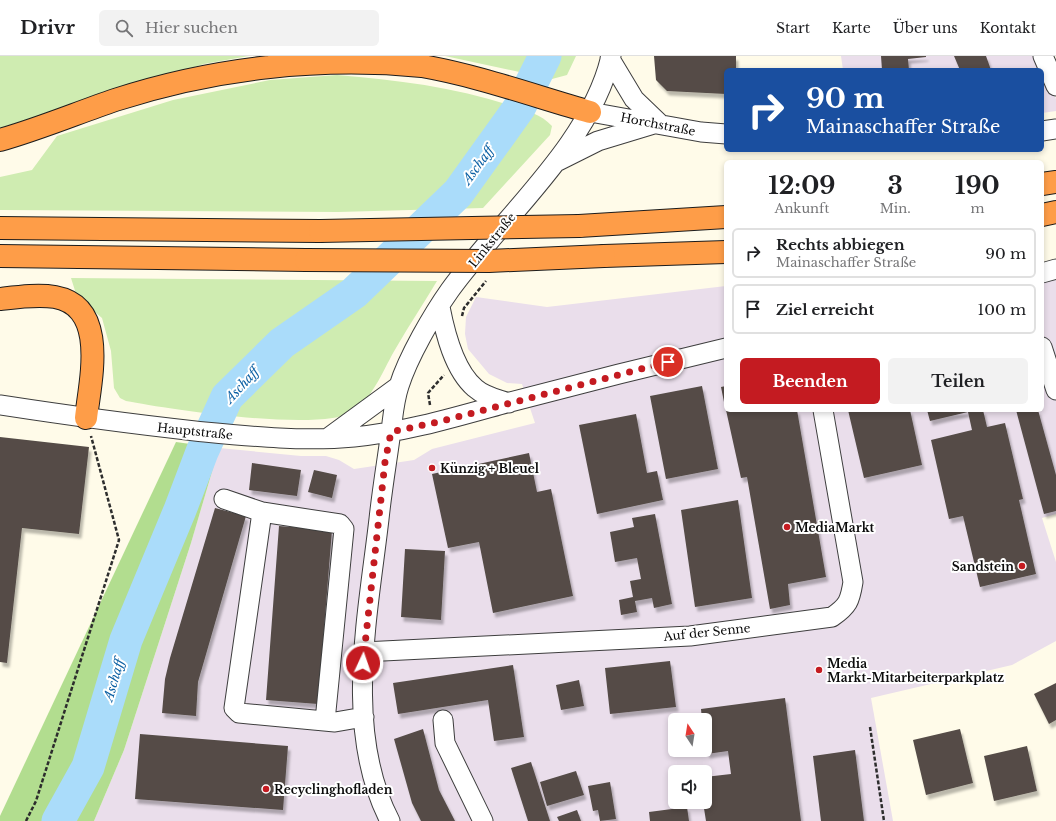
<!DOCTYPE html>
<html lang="de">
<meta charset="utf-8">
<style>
:root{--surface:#fff;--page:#f2f2f2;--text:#202124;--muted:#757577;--line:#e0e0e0;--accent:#c41b21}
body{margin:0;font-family:"Libre Baskerville",serif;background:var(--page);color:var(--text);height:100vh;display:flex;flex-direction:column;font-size:15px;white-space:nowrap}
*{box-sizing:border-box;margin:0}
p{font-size:13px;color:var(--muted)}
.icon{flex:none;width:22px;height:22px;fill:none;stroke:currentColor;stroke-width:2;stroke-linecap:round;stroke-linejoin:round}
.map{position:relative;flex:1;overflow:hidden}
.side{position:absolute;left:724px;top:104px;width:320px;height:252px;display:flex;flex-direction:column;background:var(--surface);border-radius:6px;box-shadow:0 2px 6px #0003}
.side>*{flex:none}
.top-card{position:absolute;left:724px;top:12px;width:320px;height:84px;border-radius:6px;box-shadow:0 2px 6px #0003;background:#1a4fa0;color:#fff;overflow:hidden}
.needle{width:26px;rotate:348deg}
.buttons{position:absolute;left:668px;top:657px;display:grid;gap:8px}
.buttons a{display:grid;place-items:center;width:44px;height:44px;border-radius:6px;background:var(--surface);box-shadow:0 2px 6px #0003;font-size:20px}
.pin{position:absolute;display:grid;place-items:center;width:34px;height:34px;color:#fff;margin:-17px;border:2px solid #fff;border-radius:50%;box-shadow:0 1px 4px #0007}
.me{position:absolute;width:44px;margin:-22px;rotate:3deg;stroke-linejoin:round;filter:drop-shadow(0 0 3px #0008)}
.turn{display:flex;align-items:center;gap:14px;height:84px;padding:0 16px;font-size:18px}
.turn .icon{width:52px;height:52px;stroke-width:2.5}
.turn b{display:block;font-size:28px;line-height:34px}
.eta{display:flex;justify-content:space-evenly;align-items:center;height:68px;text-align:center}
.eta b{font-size:24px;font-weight:700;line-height:28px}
.primary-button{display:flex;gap:8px;margin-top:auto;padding:8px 16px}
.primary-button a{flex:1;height:46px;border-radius:6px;background:var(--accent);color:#fff;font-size:16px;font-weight:700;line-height:46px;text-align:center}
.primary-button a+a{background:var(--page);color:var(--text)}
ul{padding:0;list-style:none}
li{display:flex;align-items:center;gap:12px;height:50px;margin:0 8px 6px;padding:0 8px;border:2px solid var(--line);border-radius:6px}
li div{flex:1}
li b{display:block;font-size:15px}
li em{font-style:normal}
header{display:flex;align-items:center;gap:24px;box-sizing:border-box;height:56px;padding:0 20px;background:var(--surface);border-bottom:1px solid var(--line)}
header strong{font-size:19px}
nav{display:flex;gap:22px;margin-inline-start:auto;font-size:14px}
.search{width:280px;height:36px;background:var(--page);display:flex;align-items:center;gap:10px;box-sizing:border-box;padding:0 14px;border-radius:6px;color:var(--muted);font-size:15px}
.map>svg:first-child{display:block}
</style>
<header>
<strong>Drivr</strong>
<div class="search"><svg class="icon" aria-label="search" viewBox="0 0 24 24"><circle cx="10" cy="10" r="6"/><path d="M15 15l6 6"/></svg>Hier suchen</div>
<nav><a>Start</a><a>Karte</a><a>Über uns</a><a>Kontakt</a></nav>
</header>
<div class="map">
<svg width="1056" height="765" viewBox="0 0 1056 765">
<defs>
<filter id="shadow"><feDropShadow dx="2.5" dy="4.5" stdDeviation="1" flood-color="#0004"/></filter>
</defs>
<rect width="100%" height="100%" fill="#fffbe9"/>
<path fill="#eadeeb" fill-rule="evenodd" d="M841,0H1038L1056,43V55L1042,57V14H843Z
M1056,223V458L1042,462L1056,506V585L1012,609L871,642L893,765H94L124,694L191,487L219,392L301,400H326L339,404L354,413L414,404L432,393L535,367L522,328L507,327L489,318L468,293L465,278L466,261L476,241L547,251L726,230V354H1042V227ZM675,664H705V694H675ZM675,716H705V746H675Z"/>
<path fill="#cfecb1" d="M0,0H249L204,8L0,72Z
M445,0H576L567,19L552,23Z
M337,19C397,24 455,31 512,50C527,55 541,58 552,70L550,79L483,152L338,156L0,154V121L32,114L57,80L173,44L270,24Z
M71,222L437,225C424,247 409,269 396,292C385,310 373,342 354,355C323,377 168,353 126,345L120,342L114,332L111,295L102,262L77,241Z"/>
<path fill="#b2dd8f" d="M176,386L219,392L191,487L124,694L94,765H0V760Z"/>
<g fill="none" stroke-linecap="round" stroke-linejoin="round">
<path stroke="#aadcfa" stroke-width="33" d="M58,765L88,711L126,584L180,454L202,396L227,341L282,287L354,237L458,137L519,52L545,0"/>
</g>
<path fill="#544c47" filter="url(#shadow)" d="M654,0H736V14H726V38L667,35L656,24Z
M881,0H926V1L908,3L909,14H882Z
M954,0H986L991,14H960Z
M702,330L718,413L666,423L650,340Z
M726,330V351H725L721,331Z
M726,354H797L826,521L788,528L790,549L770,553L747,421L741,422Z
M848,354H910L922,409L864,422Z
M927,354H983L987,371L1005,367L1023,443L1019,444L1036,518L980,531L963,460L949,463L931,384L972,374L968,356L930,365Z
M1016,354H1038L1056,419V455L1044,458Z
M636,358L647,417L657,415L663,444L597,458L579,369Z
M0,381L89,391L79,478L22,472L7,607L0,606Z
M529,397L537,436L551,433L573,540L493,557L479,486L448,492L432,418Z
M252,407L301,414L297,440L249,434Z
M314,414L337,419L332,442L308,436Z
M738,444L752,542L695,551L681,454Z
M215,452L246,460L198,626L196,660L162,657L165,623L170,602Z
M655,458L672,548L654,552L652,542L635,545L637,556L621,559L619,544L633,541L630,525L641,523L637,502L615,506L610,476L634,471L632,462Z
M279,470L332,474L318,648L266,644Z
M405,493L445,495L441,564L401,561Z
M670,605L676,651L610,658L605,612Z
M513,609L524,681L494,685L488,644L398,658L393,627Z
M579,624L584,650L561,654L556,629Z
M1056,627V664L1049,668L1034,638Z
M785,642L801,765H706L703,746H705V721L731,718L728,695L707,698L705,664H702L701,653Z
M423,673L439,734L455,765H421L412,747L394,683Z
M960,673L973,727L926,739L913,684Z
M140,678L288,690L283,754L135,743Z
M1027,690L1037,735L994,745L984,700Z
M855,694L864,765H821L813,700Z
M531,706L550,765H528L511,712Z
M576,715L584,739L547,750L540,726Z
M610,726L616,763L600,765L598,754L593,755L588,730Z
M687,751L689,765H650L649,756Z
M577,754L581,765H559L557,761Z"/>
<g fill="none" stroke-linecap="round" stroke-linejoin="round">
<g stroke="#3e3e3e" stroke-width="21">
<path id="minor" d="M1043,0L1056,30
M610,3L634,43L659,67
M590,56L701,76L726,78
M1042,75L1056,73
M558,105L598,85L654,68
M1042,217L1056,213
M440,251C445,277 454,314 475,332C485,341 498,343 509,347
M1042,291L1056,334
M0,349C65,359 130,368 195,375C247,380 302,386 354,381C407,376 459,360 510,346C582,327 654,309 726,292
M328,382L399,330
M224,443L262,456L340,468L344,473L325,665
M262,456L234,652L239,657L335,666L364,661
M363,596L690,580L832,561C848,550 850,545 853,526L823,354
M443,664L445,687L483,765
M390,765C343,675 368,559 379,463C382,434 387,405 391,375C393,360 394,345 399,330C408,301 433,258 450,234C502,162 591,88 611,0"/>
</g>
<g stroke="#1c1c1c" stroke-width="24">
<path id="highway" d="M0,84C39,73 77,57 115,44C213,12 320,0 422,10C479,20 534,40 590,56
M1042,128L1056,126
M1042,159L1056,156
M579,170L726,161
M0,172L320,175
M0,200L306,204
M604,200L726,196
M0,243C17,241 38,238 55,241C109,251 90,325 86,362"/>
</g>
<path stroke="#2d2d2d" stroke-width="2.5" stroke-dasharray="4 2" stroke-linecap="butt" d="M462,260L464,252L486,225
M430,349L428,337L444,319
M870,671L884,765
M26,765L36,745L119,484L91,380"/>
<use href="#minor" stroke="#fff" stroke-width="19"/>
<use href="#highway" stroke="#fe9d48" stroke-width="22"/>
<g stroke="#1c1c1c" stroke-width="24" stroke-linecap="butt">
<path id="highway-bridge" d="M320,175L579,170
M306,204L489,205L604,200"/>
</g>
<use href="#highway-bridge" stroke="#fe9d48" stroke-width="22"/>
</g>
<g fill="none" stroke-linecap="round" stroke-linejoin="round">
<path stroke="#c41b21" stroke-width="7" stroke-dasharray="0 12.6" d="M363,607L385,406L391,376L442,365L668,306"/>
</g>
<g fill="#c41b21" stroke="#fff" stroke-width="1.5">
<circle cx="432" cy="412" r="4"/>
<circle cx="787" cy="471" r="4"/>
<circle cx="1022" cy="510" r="4"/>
<circle cx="819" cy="614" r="4"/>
<circle cx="266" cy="733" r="4"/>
</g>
<g text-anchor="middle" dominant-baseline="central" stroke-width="4" stroke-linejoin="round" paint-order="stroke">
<g font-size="12" fill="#0b0b0b" stroke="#fff">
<text transform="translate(658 68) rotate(11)">Horchstraße</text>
<text transform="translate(492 184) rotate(-51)">Linkstraße</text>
<text transform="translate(195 375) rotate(6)">Hauptstraße</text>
<text transform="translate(707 576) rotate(-6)">Auf der Senne</text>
</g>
<g font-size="12" font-weight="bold" fill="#0b0b0b" stroke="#fff" text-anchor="start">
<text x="440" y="412">Künzig + Bleuel</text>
<text x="795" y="471">MediaMarkt</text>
<text x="1014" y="510" text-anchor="end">Sandstein</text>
<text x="827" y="607">Media<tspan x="827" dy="14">Markt-Mitarbeiterparkplatz</tspan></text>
<text x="274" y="733">Recyclinghofladen</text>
</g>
<g font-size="13" font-style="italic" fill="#0d61a4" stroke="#fff">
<text transform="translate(478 109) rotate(-54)">Aschaff</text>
<text transform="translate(242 329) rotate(-48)">Aschaff</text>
<text transform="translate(114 624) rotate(-74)">Aschaff</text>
</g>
</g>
</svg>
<div class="buttons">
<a><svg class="needle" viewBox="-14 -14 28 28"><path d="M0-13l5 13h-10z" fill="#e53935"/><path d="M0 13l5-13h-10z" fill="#757577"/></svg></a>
<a><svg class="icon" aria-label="sound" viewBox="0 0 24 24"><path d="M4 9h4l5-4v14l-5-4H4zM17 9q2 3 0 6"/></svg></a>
</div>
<div class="pin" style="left:668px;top:306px;background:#d93025"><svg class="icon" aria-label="arrive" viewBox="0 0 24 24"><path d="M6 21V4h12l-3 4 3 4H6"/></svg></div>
<svg class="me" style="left:363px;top:607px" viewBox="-20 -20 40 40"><circle r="17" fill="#c41b21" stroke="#fff" stroke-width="3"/><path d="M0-11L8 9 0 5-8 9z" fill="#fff"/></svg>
<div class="top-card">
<div class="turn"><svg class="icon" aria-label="right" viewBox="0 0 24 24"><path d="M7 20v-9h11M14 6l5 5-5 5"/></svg><div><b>90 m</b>Mainaschaffer Straße</div></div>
</div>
<section class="side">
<div class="eta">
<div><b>12:09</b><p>Ankunft</p></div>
<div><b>3</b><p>Min.</p></div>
<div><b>190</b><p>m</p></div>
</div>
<ul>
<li><svg class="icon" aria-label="right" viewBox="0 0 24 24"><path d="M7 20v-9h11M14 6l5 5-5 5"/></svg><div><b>Rechts abbiegen</b><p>Mainaschaffer Straße</p></div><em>90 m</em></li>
<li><svg class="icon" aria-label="arrive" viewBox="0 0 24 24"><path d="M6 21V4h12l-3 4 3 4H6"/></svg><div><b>Ziel erreicht</b></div><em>100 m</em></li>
</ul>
<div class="primary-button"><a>Beenden</a><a>Teilen</a></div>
</section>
</div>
